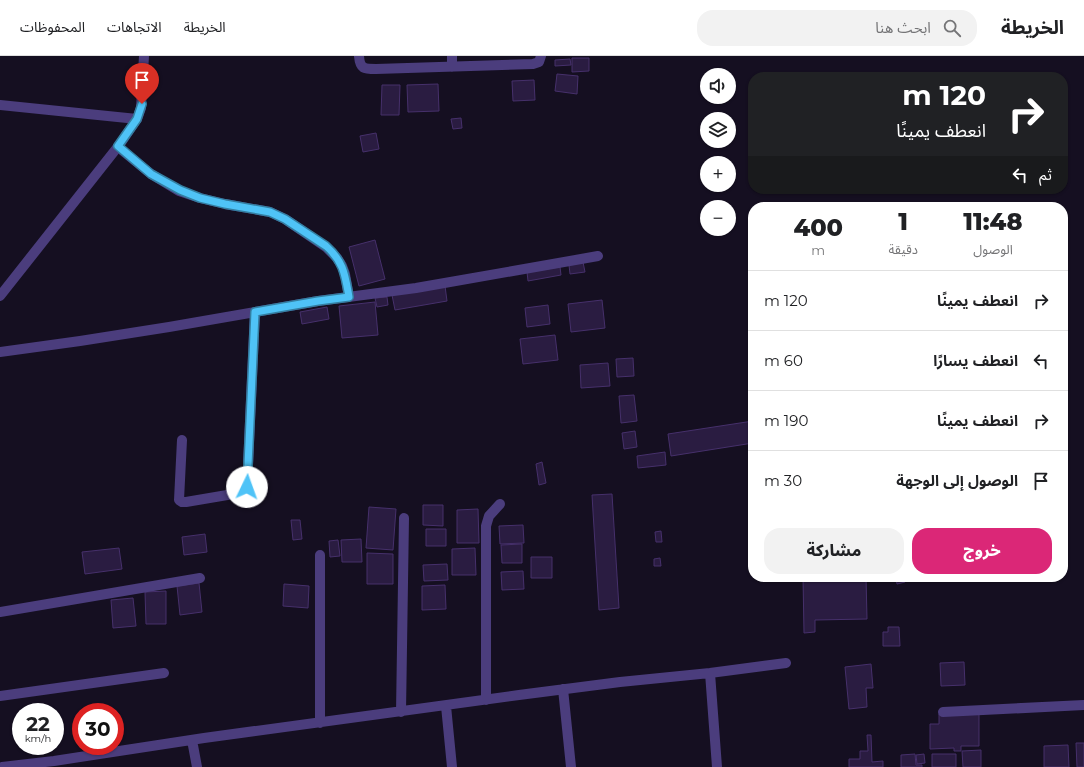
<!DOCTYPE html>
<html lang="ar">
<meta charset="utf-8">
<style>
:root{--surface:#fff;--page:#f2f2f2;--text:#202124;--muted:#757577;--line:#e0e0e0;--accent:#db2777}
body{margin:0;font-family:Montserrat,"Noto Sans Arabic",sans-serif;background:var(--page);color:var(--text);direction:rtl;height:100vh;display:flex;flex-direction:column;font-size:15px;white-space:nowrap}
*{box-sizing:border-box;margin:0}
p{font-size:13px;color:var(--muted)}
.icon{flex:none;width:22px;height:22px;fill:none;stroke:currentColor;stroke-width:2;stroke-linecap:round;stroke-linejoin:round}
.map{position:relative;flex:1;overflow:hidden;direction:ltr}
.details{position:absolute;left:748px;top:146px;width:320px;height:380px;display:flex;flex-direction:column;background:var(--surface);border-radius:16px;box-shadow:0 1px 3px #0004;direction:rtl}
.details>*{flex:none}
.guide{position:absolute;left:748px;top:16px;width:320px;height:122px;border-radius:16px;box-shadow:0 1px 3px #0004;direction:rtl;background:#202124;color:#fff;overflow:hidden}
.buttons{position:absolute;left:700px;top:12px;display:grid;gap:8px}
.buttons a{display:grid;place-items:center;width:36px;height:36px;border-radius:50%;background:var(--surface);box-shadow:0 1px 3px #0004;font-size:20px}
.speed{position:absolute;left:12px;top:647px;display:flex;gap:8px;font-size:20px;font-weight:700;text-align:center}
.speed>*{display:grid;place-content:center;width:52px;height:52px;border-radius:50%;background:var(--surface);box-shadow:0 1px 3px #0004;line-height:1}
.speed small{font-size:10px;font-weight:400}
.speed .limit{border:6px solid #d22;background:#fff;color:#111}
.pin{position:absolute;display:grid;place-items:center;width:34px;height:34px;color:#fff;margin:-41px -17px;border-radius:50% 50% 50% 0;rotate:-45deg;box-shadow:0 0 4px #0007}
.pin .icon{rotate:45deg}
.me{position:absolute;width:44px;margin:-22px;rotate:3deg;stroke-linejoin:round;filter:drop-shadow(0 0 3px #0008)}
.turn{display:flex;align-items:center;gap:14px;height:84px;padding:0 16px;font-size:18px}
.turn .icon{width:52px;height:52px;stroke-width:2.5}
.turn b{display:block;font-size:28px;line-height:34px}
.then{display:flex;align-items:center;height:38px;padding:0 16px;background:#0003;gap:8px;font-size:15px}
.eta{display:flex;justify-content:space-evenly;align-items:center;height:68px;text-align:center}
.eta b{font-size:24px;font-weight:800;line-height:28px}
.action{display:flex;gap:8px;margin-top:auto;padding:8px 16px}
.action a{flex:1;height:46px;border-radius:16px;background:var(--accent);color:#fff;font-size:16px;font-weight:800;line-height:46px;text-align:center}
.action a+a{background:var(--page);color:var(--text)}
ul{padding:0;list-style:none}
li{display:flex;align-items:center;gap:12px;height:60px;padding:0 16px;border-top:1px solid var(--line)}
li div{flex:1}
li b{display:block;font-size:15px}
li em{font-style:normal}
header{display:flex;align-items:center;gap:24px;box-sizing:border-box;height:56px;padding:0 20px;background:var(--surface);border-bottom:1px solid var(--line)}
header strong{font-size:19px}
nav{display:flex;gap:22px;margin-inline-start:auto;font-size:14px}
.search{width:280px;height:36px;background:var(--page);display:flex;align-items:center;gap:10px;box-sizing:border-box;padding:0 14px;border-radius:16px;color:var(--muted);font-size:15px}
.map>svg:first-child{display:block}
</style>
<header>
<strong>الخريطة</strong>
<div class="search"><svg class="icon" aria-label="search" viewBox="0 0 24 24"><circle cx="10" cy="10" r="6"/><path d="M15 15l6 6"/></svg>ابحث هنا</div>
<nav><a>الخريطة</a><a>الاتجاهات</a><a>المحفوظات</a></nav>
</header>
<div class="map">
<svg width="1084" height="711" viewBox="0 0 1084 711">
<rect width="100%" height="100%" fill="#150f21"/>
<path fill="#2a1c41" stroke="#46306b" d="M572,2H589V15L572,16Z
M570,3L571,9L555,10V4Z
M557,18L578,20L577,38L555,35Z
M534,24L535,44L513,45L512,25Z
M438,28L439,55L408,56L407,29Z
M382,29H400L399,59H381Z
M461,62L462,72L453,73L451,63Z
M376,77L379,93L363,96L360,80Z
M375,184L385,223L359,230L349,191Z
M583,206L585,216L570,218L569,209Z
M560,211L561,219L528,225L527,216Z
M445,230L447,245L395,254L392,239Z
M387,241L388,249L377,251L375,242Z
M602,244L605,272L571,276L568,248Z
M375,246L378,279L342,282L339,250Z
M548,249L550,268L527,271L525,252Z
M327,251L329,263L302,268L300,256Z
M555,279L558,304L523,308L520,283Z
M633,302L634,320L617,321L616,303Z
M608,307L610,330L581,332L580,309Z
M634,339L637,365L621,367L619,340Z
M753,365V387L671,400L668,378Z
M635,375L637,391L624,393L622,377Z
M665,396L666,409L638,412L637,400Z
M542,406L546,427L539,429L536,408Z
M612,438L619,552L599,554L592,439Z
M423,449H443V470L423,469Z
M369,451L396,453L393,494L366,492Z
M478,453L479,487H457V454Z
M291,464H300L302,483L293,484Z
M523,469L524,487L500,488L499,470Z
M426,473H446V490H426Z
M661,475L662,486H656L655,476Z
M205,478L207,496L184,499L182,481Z
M361,483L362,506H342L341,484Z
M338,484L340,500L330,501L329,485Z
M522,488V507H502L501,489Z
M119,492L122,513L85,518L82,496Z
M475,492L476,519H452V493Z
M367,497L393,498V528H367Z
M531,501H552V522H531Z
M660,502L661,510H654V503Z
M447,508L448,524L424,525L423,509Z
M523,515L524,533L502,534L501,516Z
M803,521H866L867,563L815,564V576L804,577Z
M904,521L905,526L897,528L896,523Z
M199,527L202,556L180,559L177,530Z
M284,528L309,530L308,552L283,550Z
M445,529L446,553L422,554V530Z
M166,535V568H146L145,536Z
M133,542L136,570L113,572L111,544Z
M888,571H899L900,590H883V576H888Z
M964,606L965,629L941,630L940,607Z
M871,608L873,632H866L867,651L849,653L845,611Z
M979,657V690H961V695H954V692L930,693V668H939V658Z
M867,679H871L872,706L883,705V711H849V703H860V695H868Z
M1076,687H1084V711H1077Z
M1068,689L1069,711H1044V690Z
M981,694V711H963L962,695Z
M915,698L916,709H922V711H901V699Z
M924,698L925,707L917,708L916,699Z
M932,698H956V711H932Z"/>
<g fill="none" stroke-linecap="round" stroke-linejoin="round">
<path stroke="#4b3d7d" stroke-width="10" d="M359,0C360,13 364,13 376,13L533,8L539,6L541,0
M452,0V11
M0,49L137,63
M118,91L151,118L179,135L200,142L225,148L270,156L285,163L326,191L337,202L342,210L345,218L349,241
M0,296L80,285L169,271L318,245L416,232L598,200
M182,384L179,444L182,446H186L245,436L247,431L255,256
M0,556L200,522
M710,617L717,711
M563,633L571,711
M0,640L164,617
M486,644V470L489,460L500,448
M446,650L452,711
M401,656L404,462
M943,656L1084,649
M320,667V499
M192,684L197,711
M2,711L54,705L204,682L519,639L620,626L710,617L786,607"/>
<path stroke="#4b3d7d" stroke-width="10" d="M0,240L120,88L137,63L141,52L144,0"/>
</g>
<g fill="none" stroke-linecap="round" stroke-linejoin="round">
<g stroke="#337fa1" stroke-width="10">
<path id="route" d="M142,48L137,63L118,90L151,118L180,134L200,142L225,148L270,156L285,163L326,190C344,206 345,219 349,241L318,245L255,256L247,431"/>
</g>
<use href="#route" stroke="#4fc3f7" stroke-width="7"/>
</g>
</svg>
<div class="buttons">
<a><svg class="icon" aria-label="sound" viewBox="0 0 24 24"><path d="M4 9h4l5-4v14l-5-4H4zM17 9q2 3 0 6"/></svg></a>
<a><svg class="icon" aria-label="layers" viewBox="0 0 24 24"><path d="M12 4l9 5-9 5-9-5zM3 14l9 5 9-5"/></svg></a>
<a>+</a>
<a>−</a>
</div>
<div class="speed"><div>22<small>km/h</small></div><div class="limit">30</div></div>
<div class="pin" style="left:142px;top:48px;background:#d93025"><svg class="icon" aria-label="arrive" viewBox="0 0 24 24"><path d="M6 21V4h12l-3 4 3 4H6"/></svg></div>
<svg class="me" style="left:247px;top:431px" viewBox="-20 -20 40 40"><circle r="19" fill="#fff"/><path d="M0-13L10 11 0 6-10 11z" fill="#4fc3f7"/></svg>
<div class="guide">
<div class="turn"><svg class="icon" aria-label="right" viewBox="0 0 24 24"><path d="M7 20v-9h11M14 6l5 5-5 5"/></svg><div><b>120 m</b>انعطف يمينًا</div></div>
<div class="then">ثم<svg class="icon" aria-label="left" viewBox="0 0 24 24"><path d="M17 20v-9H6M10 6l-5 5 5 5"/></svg></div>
</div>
<section class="details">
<div class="eta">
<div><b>11:48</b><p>الوصول</p></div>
<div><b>1</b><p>دقيقة</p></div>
<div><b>400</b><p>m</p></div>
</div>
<ul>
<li><svg class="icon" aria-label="right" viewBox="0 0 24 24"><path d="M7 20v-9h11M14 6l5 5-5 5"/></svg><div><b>انعطف يمينًا</b></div><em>120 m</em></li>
<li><svg class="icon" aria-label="left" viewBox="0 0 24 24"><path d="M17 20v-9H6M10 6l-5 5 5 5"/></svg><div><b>انعطف يسارًا</b></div><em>60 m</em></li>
<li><svg class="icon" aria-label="right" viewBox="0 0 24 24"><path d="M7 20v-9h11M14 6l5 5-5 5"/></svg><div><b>انعطف يمينًا</b></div><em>190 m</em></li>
<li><svg class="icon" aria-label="arrive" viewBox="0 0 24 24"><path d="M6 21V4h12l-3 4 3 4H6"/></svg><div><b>الوصول إلى الوجهة</b></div><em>30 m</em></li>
</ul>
<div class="action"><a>خروج</a><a>مشاركة</a></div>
</section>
</div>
